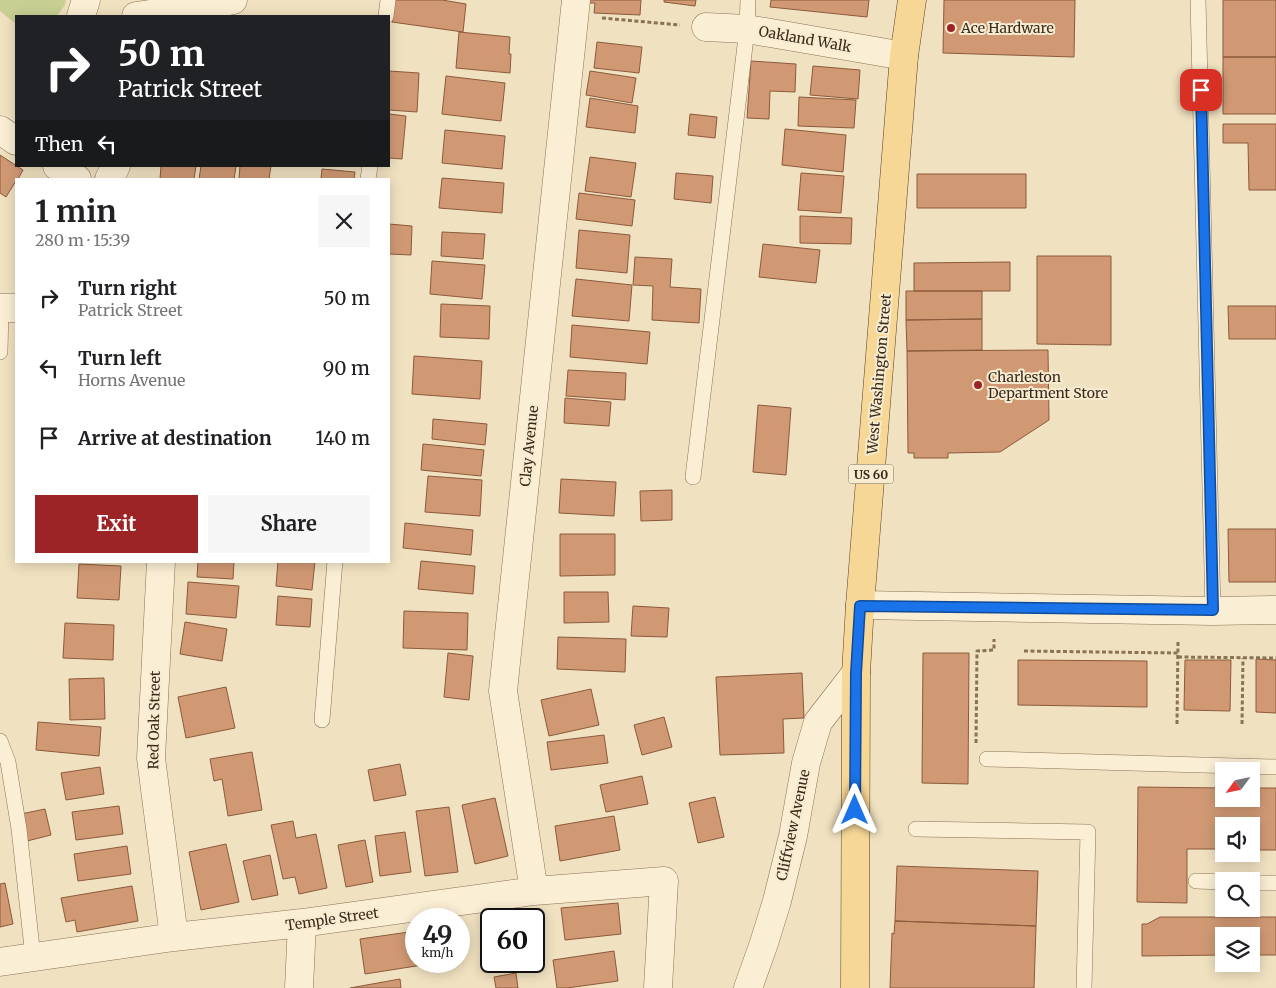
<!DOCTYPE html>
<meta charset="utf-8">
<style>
:root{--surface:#fff;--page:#f6f6f6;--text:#202124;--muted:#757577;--accent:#9c2426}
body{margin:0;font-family:Merriweather,serif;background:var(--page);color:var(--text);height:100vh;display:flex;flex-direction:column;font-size:19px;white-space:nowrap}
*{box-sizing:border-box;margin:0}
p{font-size:16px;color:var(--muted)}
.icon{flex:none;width:28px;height:28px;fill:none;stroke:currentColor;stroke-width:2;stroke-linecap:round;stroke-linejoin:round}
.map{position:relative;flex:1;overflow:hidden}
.panel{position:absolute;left:15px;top:178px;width:375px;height:385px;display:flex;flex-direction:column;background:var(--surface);border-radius:0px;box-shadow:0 2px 12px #0003}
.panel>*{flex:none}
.banner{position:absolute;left:15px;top:15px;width:375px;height:152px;border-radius:0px;box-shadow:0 2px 12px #0003;background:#202124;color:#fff;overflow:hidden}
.needle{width:32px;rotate:237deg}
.buttons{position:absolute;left:1215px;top:762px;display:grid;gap:10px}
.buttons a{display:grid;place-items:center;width:45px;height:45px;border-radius:0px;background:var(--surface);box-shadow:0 2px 12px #0003;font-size:25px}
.speed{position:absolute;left:405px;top:908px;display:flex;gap:10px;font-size:25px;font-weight:700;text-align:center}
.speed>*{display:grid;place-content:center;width:65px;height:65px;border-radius:50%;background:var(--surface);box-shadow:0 2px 12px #0003;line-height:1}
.speed small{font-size:12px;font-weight:400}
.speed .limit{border:2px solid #111;border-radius:8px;background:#fff;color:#111}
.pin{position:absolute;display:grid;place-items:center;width:42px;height:42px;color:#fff;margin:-21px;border-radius:10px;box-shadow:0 2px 8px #0006}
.me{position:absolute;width:55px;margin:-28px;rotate:0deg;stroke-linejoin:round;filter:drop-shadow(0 0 4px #0008)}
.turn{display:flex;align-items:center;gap:18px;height:105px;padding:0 20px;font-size:22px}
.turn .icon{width:65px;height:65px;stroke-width:2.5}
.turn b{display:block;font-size:35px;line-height:42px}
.then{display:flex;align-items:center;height:48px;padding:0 20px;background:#0003;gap:10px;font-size:19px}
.round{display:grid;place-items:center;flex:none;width:52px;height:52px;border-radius:0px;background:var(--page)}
.head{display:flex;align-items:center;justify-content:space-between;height:85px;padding:0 20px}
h1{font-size:30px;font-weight:700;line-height:38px}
.button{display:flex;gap:10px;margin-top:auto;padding:10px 20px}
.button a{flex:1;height:58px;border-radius:0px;background:var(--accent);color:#fff;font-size:20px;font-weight:700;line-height:58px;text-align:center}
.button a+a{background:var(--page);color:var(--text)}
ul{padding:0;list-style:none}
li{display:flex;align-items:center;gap:15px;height:70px;padding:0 20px}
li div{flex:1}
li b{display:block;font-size:19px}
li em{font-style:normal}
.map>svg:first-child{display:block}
</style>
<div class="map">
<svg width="1276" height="988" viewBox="0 0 1276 988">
<rect width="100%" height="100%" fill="#f0e1c0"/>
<path fill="#c8cf93" d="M0,0H66L65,5L57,16H16V24L0,11Z"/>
<path fill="#d09974" stroke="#8b5a3b" d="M395,0H442L466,4L463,32L392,22Z
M585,0H641L640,15L594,13L595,3H585Z
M664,0H696L695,6L664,2Z
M771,0H869L867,17L770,7Z
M944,0H1075L1074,57L943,53Z
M1223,0H1276V57H1223Z
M459,32L510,37L509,54H511L510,73L456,68Z
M597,42L642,47L639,73L594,68Z
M1223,57H1276V114H1223Z
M751,61L796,64L795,92L770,91L769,119L747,118Z
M813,66L860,70L858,99L810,95Z
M389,71L419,73L417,112L389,110Z
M590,71L636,78L632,103L586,95Z
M446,76L505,83L501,121L442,114Z
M799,97L856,100L854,128L798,126Z
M590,98L638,106L635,133L586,127Z
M389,114L406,116L402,159L389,158Z
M690,114L717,117L715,138L688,135Z
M1223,124H1276V190H1249L1248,143H1223Z
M785,129L846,135L843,172L782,165Z
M445,130L505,136L502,169L442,163Z
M0,155L23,170L18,179H16V181L6,197L0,193Z
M590,157L636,163L631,197L585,191Z
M161,166H196L194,179H160Z
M201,166H236L234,179H199Z
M240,166H271L269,179H239Z
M322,169L355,172L354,179H321Z
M676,173L713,176L711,203L674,199Z
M801,173L844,176L841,213L798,210Z
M917,174H1026V208H917Z
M442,178L504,183L502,213L439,208Z
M579,193L635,200L632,226L576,219Z
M800,216L852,218L851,244L800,243Z
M389,224L412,226L411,255L389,254Z
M579,230L630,235L627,273L576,268Z
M442,232L485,234L483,259L441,256Z
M763,244L820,250L816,283L759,277Z
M1037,256H1111V345L1037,344Z
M635,257L672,259L670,287L701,289L699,323L652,320L653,286L633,285Z
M432,261L485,265L482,299L430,294Z
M1010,262V291H914V263Z
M576,279L632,285L629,321L572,316Z
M906,291H982V319L906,320Z
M441,304L490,306L489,339L440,337Z
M1228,306H1276V339H1229Z
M982,319V350L907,351L906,320Z
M572,325L650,332L647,364L570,357Z
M1048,350L1049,420L1000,452L948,453V458H914V453H908L907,351Z
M414,356L482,361L480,399L412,394Z
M568,370L626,373L625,400L566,396Z
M565,398L611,402L609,426L564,423Z
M758,405L791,408L786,475L753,472Z
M433,419L487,424L485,445L432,439Z
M423,444L484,450L481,476L421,470Z
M428,476L482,480L480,516L425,512Z
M561,479L616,482L614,516L559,513Z
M672,490V520L641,521L640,491Z
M405,523L473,530L471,555L403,548Z
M1228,529H1276V582H1229Z
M560,534H615V575L560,576Z
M198,561H234L233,579L197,577Z
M278,561H315L312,590L276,586Z
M421,561L475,566L473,594L418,589Z
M79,564L121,566L119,600L77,598Z
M188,582L239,586L236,618L186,614Z
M564,592H608L609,622L564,623Z
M278,596L312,599L310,627L276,625Z
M633,606L669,608L667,637L631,636Z
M404,611L468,613L467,650L403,648Z
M185,622L227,629L222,661L180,654Z
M65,623L114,625L113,660L63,658Z
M558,637L626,639L625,672L557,669Z
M448,653L473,656L469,700L444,697Z
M923,653H969L968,784L922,783Z
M1256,659L1276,660V713L1256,712Z
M1018,660L1147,661V707L1018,705Z
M1185,660H1231L1230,711L1184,710Z
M802,673L804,718L783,719L784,753L720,755L716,677Z
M104,678L105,719L70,720L69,679Z
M226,687L235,728L186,738L178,697Z
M591,689L599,725L549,736L541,700Z
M664,717L672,747L642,755L634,725Z
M38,722L101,727L99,756L36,750Z
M604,735L608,763L551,770L547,742Z
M252,752L262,810L228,816L222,779L214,781L210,759Z
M400,764L406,795L374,801L368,770Z
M100,767L104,794L66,800L61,773Z
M642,776L648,804L606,812L600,785Z
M1138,787L1224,788V799H1251V788H1276V850H1251V826H1224V849H1187V903L1137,902Z
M715,797L724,837L698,843L689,803Z
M495,798L508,856L475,864L462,805Z
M119,806L123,834L76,840L72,812Z
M449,807L458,872L425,876L416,811Z
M45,809L51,835L27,841L21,814Z
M614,816L620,850L560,861L555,826Z
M293,821L296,838L316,834L327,888L299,894L295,877L283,879L271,825Z
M405,832L411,872L380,876L375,836Z
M365,840L373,882L346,887L338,845Z
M226,844L239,902L201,910L189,852Z
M127,846L131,874L78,881L74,854Z
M270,855L278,895L252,900L243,861Z
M897,866L1038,871L1036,926L895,921Z
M5,883L13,924L0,927V884Z
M132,886L138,921L77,932L75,920L66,922L61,898Z
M618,903L621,934L565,940L561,908Z
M540,909L542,935H534V919H523L522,910Z
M1160,917H1276V955H1251V936H1224V955L1142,956V924H1147Z
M895,921L1036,926L1034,988H890L892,933L894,934Z
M416,931V961H428L429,964L365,974L360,939Z
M614,951L618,981L567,988H557L553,960Z
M516,973L518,988H496L494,977Z
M400,979L401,988H350Z"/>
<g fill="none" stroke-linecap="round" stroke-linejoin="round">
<g stroke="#8a7257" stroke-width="16">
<path id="service" d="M1198,0L1213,611
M386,16L388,0
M368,179L370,166
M0,352L1,308
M693,477L747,29L748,0
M322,720L335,561
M0,741L8,762L19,829L33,957
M987,759L1276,767
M916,829L1088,832L1084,988
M1196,881L1224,882
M1251,883H1276"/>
</g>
<g stroke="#8a7257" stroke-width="29">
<path id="minor" d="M81,16L86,0
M136,16L194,8L233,0
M706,27L747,29L904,56
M0,130L16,141
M57,166L77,179
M109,179L116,166
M0,308H16
M161,561L151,758L174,937
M534,891L503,691L576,0
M0,962L174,937L302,923L534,891L664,881L658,988
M299,988L302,923
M748,988L764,943L777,901L793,836L806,763L818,722L856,673"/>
</g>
<g stroke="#8a7257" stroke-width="29">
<path id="tertiary" d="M860,605L1213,611L1276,610"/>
</g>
<g stroke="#57402c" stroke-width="29">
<path id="primary" d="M855,988L856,673L860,605L904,56L912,0"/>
</g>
<path stroke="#8a7257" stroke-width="3" stroke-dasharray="4 2.5" stroke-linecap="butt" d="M602,18L680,25
M1024,651L1178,653
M1178,657L1276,658
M1177,724L1178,641
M1242,724L1243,658
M976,743L977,651L994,650V639"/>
<use href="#service" stroke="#faeed4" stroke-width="15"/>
<use href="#minor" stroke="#faeed4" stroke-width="28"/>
<use href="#tertiary" stroke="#faeed4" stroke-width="28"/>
<use href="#primary" stroke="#f6d795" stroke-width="28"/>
</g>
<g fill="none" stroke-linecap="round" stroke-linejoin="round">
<g stroke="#114b97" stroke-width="12">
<path id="route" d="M855,810L856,673L860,606L1213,610L1201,90"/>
</g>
<use href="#route" stroke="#1a73e8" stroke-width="9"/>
</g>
<g fill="#9c2426" stroke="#f7ebd0" stroke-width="2">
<circle cx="951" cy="28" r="5"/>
<circle cx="978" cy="385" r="5"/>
</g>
<g text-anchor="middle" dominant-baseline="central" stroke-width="4" stroke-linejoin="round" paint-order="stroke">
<rect fill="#f7ebd0" stroke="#726452" stroke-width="1" x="848.5" y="464.5" width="45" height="19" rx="4"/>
<g font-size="12" font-weight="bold" fill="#392a1c">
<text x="871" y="474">US 60</text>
</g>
<g font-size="14" fill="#392a1c" stroke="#f7ebd0" text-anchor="start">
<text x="961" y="28">Ace Hardware</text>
<text x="988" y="377">Charleston<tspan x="988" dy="16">Department Store</tspan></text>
</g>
<g font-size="14" fill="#392a1c" stroke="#f7ebd0">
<text transform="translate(805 39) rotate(10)">Oakland Walk</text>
<text transform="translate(879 374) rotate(-85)">West Washington Street</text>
<text transform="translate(529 446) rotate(-84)">Clay Avenue</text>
<text transform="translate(154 720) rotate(-89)">Red Oak Street</text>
<text transform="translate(793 825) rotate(-78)">Cliffview Avenue</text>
<text transform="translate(332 919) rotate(-8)">Temple Street</text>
</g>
</g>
</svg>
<div class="buttons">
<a><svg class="needle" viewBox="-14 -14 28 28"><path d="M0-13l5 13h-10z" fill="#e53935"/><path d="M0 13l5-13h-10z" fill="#757577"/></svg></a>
<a><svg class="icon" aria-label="sound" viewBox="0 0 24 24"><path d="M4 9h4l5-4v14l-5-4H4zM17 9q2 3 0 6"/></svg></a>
<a><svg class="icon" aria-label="search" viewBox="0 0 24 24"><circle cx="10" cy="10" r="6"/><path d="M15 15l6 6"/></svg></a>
<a><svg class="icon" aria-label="layers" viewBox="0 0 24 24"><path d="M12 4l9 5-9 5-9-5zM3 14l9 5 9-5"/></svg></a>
</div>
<div class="speed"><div>49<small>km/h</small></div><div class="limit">60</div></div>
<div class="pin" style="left:1201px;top:90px;background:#d93025"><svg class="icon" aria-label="arrive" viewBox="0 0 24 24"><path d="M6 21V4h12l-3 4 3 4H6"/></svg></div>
<svg class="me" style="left:855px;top:810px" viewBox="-20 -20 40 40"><path d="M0-17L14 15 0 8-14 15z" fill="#1a73e8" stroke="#fff" stroke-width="4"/></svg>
<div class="banner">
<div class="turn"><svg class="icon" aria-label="right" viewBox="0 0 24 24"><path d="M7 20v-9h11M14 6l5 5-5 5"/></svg><div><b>50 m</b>Patrick Street</div></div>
<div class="then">Then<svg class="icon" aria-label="left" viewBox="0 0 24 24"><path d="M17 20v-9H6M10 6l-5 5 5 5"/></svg></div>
</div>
<section class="panel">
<div class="head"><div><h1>1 min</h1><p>280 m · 15:39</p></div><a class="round"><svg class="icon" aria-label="close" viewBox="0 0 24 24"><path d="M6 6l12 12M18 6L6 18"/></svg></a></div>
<ul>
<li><svg class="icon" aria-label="right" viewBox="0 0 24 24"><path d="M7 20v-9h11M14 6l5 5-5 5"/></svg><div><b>Turn right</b><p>Patrick Street</p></div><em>50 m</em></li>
<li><svg class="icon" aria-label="left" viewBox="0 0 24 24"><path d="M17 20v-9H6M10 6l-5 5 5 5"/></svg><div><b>Turn left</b><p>Horns Avenue</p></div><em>90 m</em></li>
<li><svg class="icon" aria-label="arrive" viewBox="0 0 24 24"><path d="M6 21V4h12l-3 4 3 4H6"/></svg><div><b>Arrive at destination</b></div><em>140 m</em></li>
</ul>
<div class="button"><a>Exit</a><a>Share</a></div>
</section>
</div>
